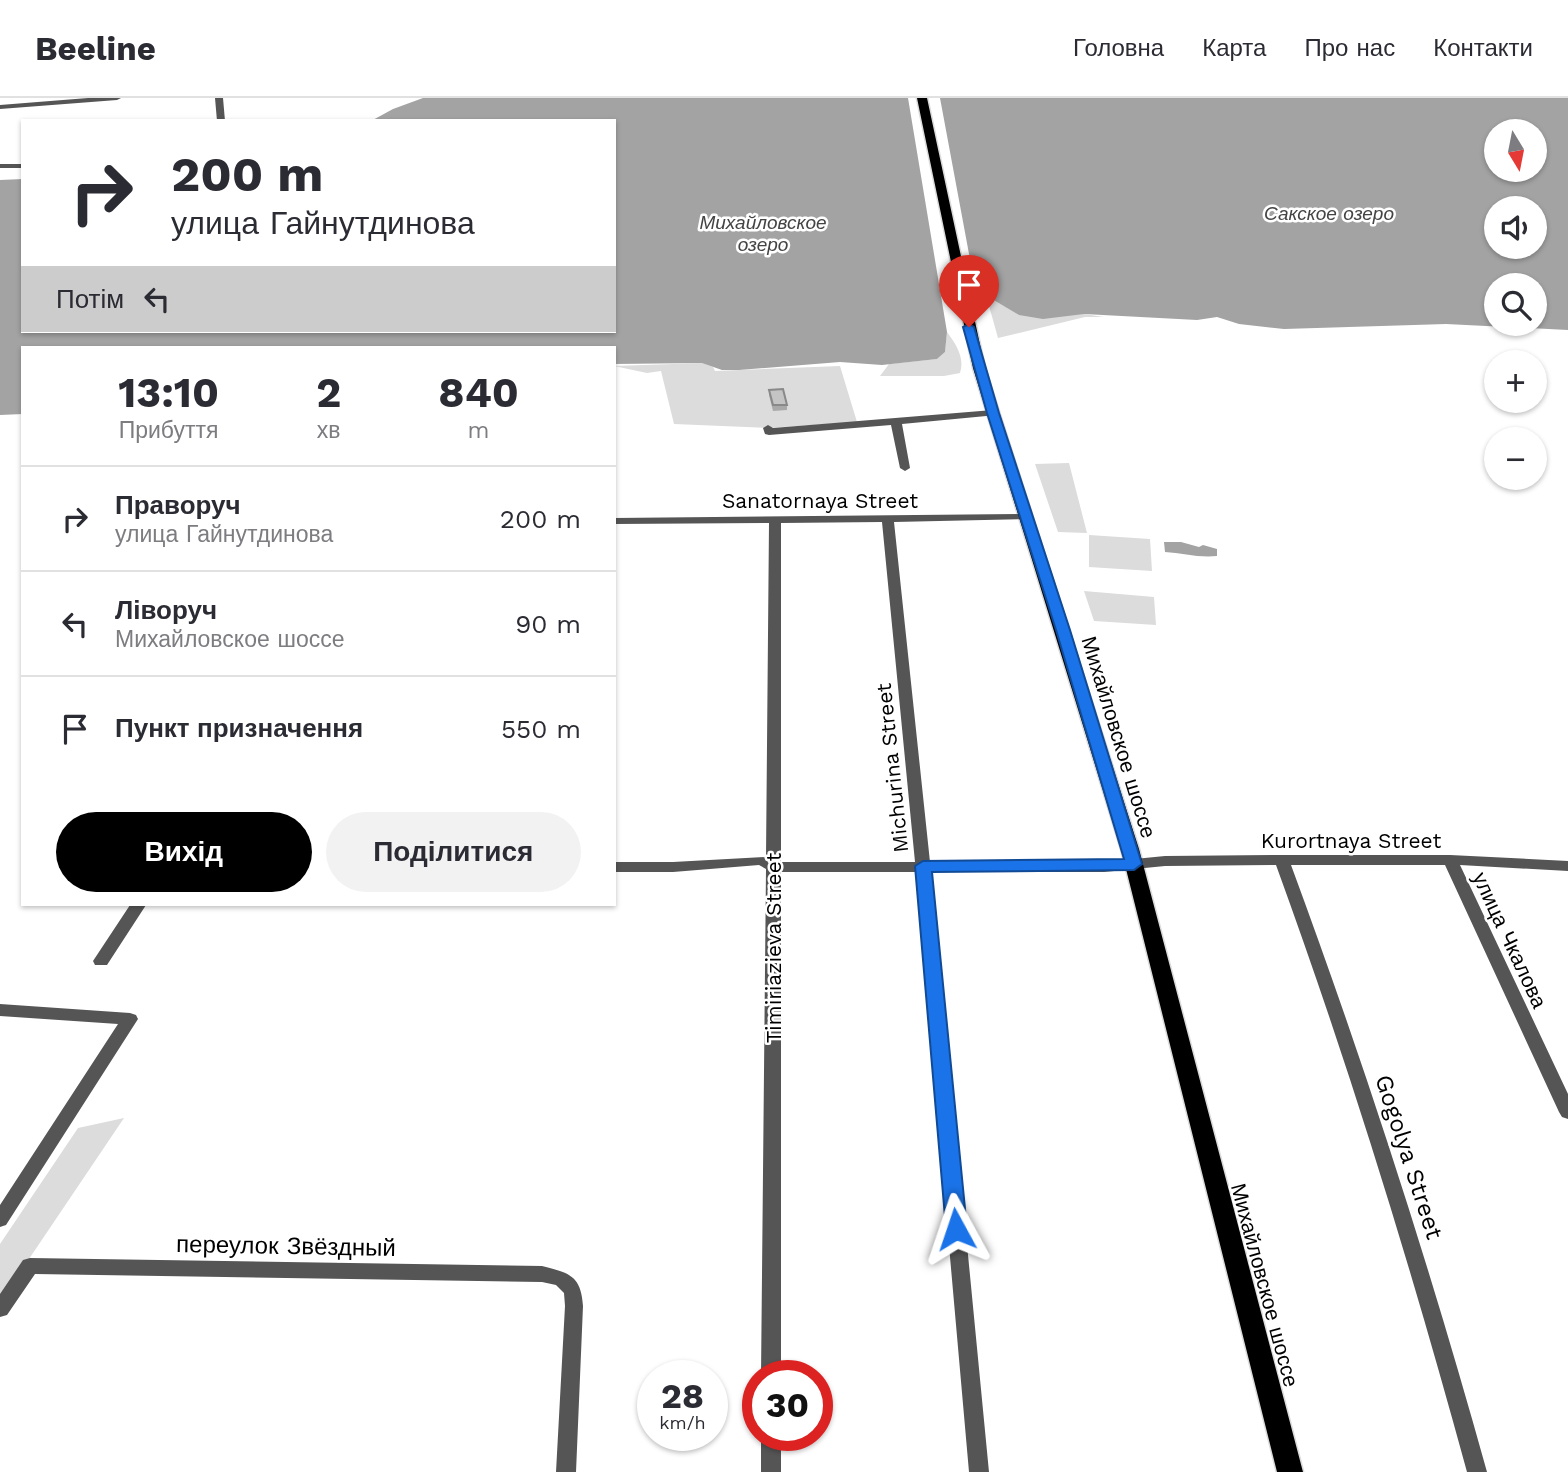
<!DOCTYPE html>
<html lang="uk">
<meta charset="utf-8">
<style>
:root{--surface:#fff;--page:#f2f2f3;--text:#2b2b33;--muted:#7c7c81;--line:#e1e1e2;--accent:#000}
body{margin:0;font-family:"Work Sans",sans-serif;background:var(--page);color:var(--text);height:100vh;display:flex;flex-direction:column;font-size:26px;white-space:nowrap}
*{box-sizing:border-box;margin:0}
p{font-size:23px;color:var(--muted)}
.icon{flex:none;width:38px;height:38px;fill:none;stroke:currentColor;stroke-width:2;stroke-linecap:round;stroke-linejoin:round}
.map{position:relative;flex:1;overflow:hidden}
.sheet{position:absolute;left:21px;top:248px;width:595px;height:560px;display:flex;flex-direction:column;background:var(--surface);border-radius:0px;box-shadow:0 2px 5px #0004}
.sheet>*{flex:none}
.hud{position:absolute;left:21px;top:21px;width:595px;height:214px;border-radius:0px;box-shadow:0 2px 5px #0004;background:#fff;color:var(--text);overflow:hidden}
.needle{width:46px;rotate:170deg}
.fabs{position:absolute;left:1484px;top:21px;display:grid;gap:14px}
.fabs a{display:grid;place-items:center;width:63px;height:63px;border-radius:50%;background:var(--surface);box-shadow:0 2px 5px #0004;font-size:35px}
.speed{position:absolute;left:637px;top:1262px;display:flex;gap:14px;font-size:35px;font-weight:700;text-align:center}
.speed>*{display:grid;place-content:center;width:91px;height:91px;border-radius:50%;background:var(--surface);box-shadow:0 2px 5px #0004;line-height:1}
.speed small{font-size:18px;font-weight:400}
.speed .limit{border:10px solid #d22;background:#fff;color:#111}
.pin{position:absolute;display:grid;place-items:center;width:60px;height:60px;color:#fff;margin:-72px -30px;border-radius:50% 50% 50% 0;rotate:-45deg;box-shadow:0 0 7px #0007}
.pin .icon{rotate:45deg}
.me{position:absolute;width:77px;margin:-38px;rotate:355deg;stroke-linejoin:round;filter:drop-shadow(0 0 5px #0008)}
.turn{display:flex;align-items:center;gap:24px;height:147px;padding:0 35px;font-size:32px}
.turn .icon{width:91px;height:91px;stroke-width:2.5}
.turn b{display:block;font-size:49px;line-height:60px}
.then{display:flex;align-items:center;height:66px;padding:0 35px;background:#0003;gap:14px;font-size:26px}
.eta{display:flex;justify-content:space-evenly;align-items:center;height:119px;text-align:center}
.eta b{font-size:42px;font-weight:700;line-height:49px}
.button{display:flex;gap:14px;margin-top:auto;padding:14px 35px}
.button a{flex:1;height:80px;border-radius:42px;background:var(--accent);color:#fff;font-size:28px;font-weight:700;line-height:80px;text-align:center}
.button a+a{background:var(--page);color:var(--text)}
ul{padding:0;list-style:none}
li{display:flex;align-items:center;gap:21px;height:105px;padding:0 35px;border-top:2px solid var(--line)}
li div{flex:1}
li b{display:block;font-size:26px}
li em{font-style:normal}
header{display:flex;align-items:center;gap:42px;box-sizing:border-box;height:98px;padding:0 35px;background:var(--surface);border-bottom:2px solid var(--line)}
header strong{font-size:33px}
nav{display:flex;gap:38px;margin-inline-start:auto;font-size:24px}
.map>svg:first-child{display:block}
</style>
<header>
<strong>Beeline</strong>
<nav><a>Головна</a><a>Карта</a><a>Про нас</a><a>Контакти</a></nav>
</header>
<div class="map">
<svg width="1568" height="1374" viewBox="0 0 1568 1374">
<rect width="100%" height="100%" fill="#fff"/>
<path fill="#dcdcdc" d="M986,197L1019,217L1084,216L1104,219H1085L998,240Z
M947,234C956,246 965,260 960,275L944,278H880L889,266L937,261L945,254Z
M703,265L713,269L715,273L840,268L857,324L768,330L674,326L661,273L647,275L614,268Z
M1069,365L1087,435L1058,434L1035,366Z
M1089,437L1150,441L1152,473L1089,469Z
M1084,493L1154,499L1156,527L1094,523Z
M124,1020L0,1204V1146L78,1030Z"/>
<path fill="#a3a3a3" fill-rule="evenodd" d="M423,0H908L947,234L945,254L937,261L882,267L840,264L739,272H722L702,265L614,266V250H23V316L0,317V82L23,81V233H614V23H371L393,11Z
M940,0H1568V232L1446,226L1284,231L1239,226L1217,219L1197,222L1084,216L1043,221L1019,217L997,204L986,197L972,172ZM1496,33H1535V72H1496ZM1496,110H1535V149H1496ZM1496,187H1535V226H1496Z
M1164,444H1181L1199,449L1203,447L1217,451V458C1199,460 1182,455 1165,454Z"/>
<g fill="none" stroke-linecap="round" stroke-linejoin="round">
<g stroke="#dbdbdb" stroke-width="3">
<path id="major" d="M917,0H927L985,270L1139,751L1303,1374H1277L1121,751L973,270Z"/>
</g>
<path fill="#555" fill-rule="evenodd" d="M88,0H121L117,2L0,11V7Z
M215,0H223L225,23H217Z
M0,66H23V70H0Z
M993,312L997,313V317L902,326L910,370L905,373L900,370L891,327L769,337L765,336L763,330L768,327L773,330Z
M1026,416L1032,419L1030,421L894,424L930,764H1104L1165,758L1282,757H1450L1568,763V773L1460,767L1568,996V1021L1562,1019L1559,1014L1445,767H1291C1365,967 1430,1169 1487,1374H1467C1411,1169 1349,967 1276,767L1165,768L1104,774H931L989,1374H969L916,774H781V1278H761L766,771L759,767L673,774H614V764H673L766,759L769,425L614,426V420ZM882,424L915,764H781V425Z
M130,807H146L107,867H95L93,863Z
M0,906L130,915L136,917L138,921L6,1127L0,1129V1107L118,926L0,918Z
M30,1160L542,1168C569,1175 581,1177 583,1208L576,1374H556L565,1208L564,1195L556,1187L542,1184L35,1176L7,1217L0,1219V1196L23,1162Z
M761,1337H781V1374H761Z"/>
<use href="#major" fill="#000" fill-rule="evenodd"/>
</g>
<path fill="#a9a9a9" d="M769,292L787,307V312L773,313L769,297Z"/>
<path fill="#c4c4c4" stroke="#898989" stroke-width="2" d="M783,291L787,307H773L769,292Z"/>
<path fill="#1a73e8" stroke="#114b97" stroke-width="2" d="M969,226L974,229L999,315L1070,532L1142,766L1134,772L932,774L967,1131L964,1137L956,1139L949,1137L946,1131L915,768L923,763L1124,761L1056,532L987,315L963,229Z"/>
<g text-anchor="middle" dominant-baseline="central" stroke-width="5" stroke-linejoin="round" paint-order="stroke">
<g font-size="19" font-style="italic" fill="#444" stroke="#fff">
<text x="1329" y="115">Сакское озеро</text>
<text x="763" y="124">Михайловское<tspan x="763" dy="22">озеро</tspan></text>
</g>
<g font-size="21" fill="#000" stroke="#fff">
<text x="820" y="402">Sanatornaya Street</text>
<text transform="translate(1119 639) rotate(73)">Михайловское шоссе</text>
<text transform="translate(892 670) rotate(-96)">Michurina Street</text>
<text x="1351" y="742">Kurortnaya Street</text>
<text transform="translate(1510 842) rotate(65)">улица Чкалова</text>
<text transform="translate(773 850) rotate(-90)">Timiriazieva Street</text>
<text transform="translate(1265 1187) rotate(75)">Михайловское шоссе</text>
</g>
<g font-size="24" fill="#000" stroke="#fff">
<text transform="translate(1409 1059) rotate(72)">Gogolya Street</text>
<text transform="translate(286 1148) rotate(1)">переулок Звёздный</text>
</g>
</g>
</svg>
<div class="fabs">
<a><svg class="needle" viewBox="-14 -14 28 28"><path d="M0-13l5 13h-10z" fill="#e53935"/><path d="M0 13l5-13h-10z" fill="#7c7c81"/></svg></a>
<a><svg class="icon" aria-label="sound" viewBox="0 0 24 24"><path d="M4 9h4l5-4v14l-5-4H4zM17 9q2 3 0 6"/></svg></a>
<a><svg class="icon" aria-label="search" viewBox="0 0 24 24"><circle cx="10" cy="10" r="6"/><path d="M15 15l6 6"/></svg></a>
<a>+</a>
<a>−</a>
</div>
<div class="speed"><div>28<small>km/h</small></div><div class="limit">30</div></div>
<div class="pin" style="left:969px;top:229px;background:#d93025"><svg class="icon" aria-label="arrive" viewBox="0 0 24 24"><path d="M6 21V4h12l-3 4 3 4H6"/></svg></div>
<svg class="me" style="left:956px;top:1131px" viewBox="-20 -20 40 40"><path d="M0-17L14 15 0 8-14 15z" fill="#1a73e8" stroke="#fff" stroke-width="4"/></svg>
<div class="hud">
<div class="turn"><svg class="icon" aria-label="right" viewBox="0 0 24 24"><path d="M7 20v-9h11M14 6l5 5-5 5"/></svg><div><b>200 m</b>улица Гайнутдинова</div></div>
<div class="then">Потім<svg class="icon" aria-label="left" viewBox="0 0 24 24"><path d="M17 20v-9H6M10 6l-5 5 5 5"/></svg></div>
</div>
<section class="sheet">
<div class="eta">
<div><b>13:10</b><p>Прибуття</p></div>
<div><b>2</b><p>хв</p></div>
<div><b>840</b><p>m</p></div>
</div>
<ul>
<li><svg class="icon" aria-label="right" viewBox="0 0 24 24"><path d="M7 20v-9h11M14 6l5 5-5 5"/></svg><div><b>Праворуч</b><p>улица Гайнутдинова</p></div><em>200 m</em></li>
<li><svg class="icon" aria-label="left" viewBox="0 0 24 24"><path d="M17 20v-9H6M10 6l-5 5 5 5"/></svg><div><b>Ліворуч</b><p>Михайловское шоссе</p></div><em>90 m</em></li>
<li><svg class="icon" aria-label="arrive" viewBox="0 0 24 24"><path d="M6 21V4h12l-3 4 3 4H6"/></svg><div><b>Пункт призначення</b></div><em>550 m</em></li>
</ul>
<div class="button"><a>Вихід</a><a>Поділитися</a></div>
</section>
</div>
